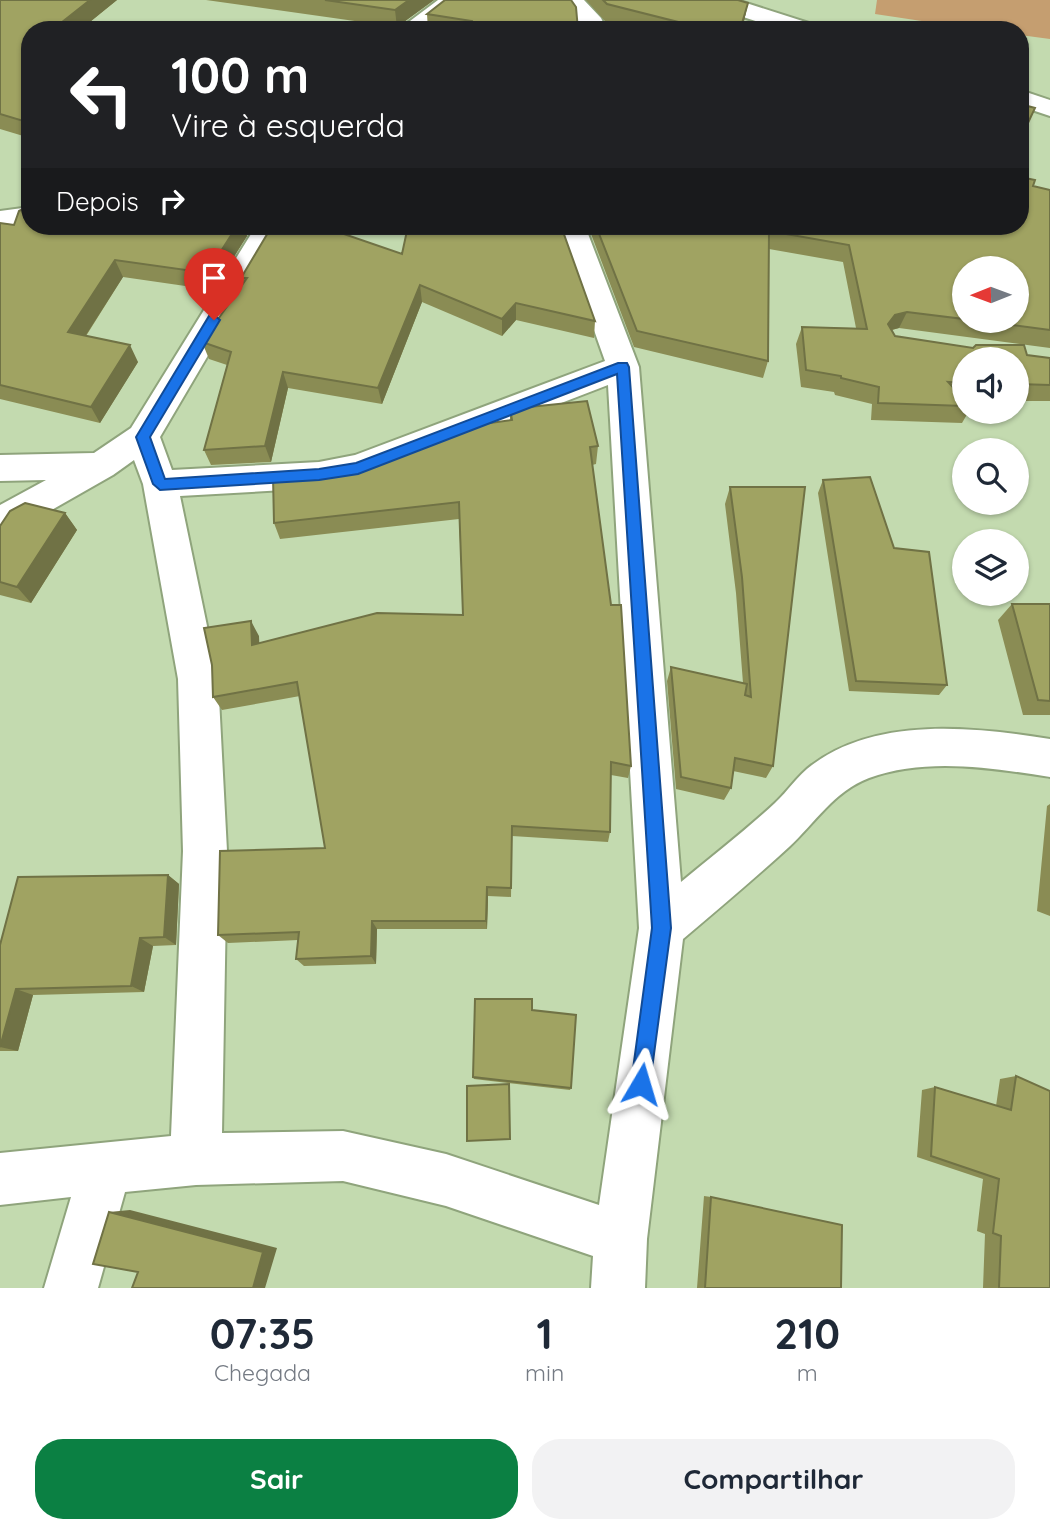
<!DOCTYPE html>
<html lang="pt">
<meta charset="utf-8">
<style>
:root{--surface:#fff;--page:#f2f2f3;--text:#1f2937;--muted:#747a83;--accent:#0b8043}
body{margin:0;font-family:Quicksand,sans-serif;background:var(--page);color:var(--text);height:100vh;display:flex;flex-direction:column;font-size:26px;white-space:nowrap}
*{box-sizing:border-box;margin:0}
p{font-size:23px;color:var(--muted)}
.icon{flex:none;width:38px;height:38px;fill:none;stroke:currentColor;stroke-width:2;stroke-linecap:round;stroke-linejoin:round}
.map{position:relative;height:1288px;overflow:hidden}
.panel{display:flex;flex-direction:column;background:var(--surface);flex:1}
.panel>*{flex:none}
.hud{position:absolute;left:21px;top:21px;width:1008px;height:214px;border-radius:28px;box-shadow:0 2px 5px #0004;background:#202124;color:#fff;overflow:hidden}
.needle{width:46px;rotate:269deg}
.controls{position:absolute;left:952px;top:256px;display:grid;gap:14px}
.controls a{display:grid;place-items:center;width:77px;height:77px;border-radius:50%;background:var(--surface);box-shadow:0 2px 5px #0004;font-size:35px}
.pin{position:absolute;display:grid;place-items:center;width:60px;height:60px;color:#fff;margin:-72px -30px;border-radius:50% 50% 50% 0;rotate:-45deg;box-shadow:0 0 7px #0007}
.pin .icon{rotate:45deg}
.me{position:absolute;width:77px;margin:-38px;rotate:7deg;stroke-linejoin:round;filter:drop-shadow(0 0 5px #0008)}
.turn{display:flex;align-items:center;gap:24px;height:147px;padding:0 35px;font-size:32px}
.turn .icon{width:91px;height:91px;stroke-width:2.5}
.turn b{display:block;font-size:49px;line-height:60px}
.then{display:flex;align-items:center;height:66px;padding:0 35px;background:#0003;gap:14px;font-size:26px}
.eta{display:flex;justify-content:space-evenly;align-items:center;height:119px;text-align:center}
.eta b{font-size:42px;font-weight:800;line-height:49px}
.button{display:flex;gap:14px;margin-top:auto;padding:14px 35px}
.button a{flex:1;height:80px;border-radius:28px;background:var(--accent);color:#fff;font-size:28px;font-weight:800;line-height:80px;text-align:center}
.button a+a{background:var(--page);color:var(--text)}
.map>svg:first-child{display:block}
</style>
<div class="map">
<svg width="1050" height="1288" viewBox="0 0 1050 1288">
<rect width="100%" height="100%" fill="#c3daaf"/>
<path fill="#c59e70" d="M877,0H1050V39L1020,35V30H982L875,14Z"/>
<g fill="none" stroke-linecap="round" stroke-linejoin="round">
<g stroke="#8fa47c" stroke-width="4">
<path id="minor" d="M438,0H464L426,30H398Z
M560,0H584L601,18L607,30H583Z
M30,207V225L0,229V211Z
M256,226H284L160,437L172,470L319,462L355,455L605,361L557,226H585L639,367L681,882C712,856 745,831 775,803C788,791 798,775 812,765C877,716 975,727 1050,739V777C992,768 926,757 869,778C834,791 815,823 789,847C754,879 718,909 683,939L647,1239L645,1288H591L593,1256L446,1206L343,1181L196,1185L125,1192L98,1288H44L71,1197L0,1205V1153L171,1136L183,851L178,679L143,484L134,460L113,475L13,532L0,536V505L46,480L0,481V455L94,453L131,428ZM608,385L639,928L599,1205L446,1154L343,1131L222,1133L227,851L218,679L180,496L319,488L358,481Z"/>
</g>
<g stroke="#8fa47c" stroke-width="4">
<path id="secondary" d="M703,0H737L815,25L819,30H783L706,5Z
M1020,90L1050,100V116L1020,106Z"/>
</g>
<use href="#minor" fill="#fff" fill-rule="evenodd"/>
<use href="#secondary" fill="#fff" fill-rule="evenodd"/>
</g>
<path fill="#8a8c54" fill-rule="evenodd" d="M0,0H117L80,30H30V138L0,129Z
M206,0H434L397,27Z
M586,0H738L748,3L742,30H639L605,21Z
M427,14L578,30H428Z
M1033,186L1050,190V348L899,328L892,330L895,336L973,348L1050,358V401H1017V359H964V411H969L962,423L871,420L872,404L835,395L834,392L801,387L796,344L802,327L856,328L843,262L769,249L768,361L763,378L634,347L588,226H1020ZM964,268L1017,320H964Z
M0,223L30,226H244L247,236L213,290L123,277L86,336L138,362L100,423L0,399Z
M402,254L595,321L594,338L516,320L502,336L422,302L382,404L288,388L271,462L211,465L204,450L227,365L209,359L202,342L243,284L241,278Z
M510,409L598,446L596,464L592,465L631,766L628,778L611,775L610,832L608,842L512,836L511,897L488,896L487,929H377L376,964L304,966L296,959L298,940L228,943L218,935L325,848L300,696L222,710L213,697L259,636V644L463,615L459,519L280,539L274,523L314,473L388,461L510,420Z
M823,480L894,548L947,685L939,695L849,691L818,493Z
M730,487L773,766L766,778L733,771L731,788L724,800L676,789L667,681L671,667L743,683L736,593L725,504Z
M65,513L77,530L31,603L0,595V526Z
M1012,604H1050V715H1023L998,620Z
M1050,804V916L1037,911L1047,806Z
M168,875L179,884L176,945L153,946L144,992L33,995L18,1051H0V945Z
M1016,1076L1050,1288H983L985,1234L977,1231L983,1179L917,1157L922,1090L935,1087L996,1106L1000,1079Z
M473,1077L571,1088L570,1090L474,1079Z
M704,1196L711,1197L841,1288H697Z"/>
<path fill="#707245" d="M90,0H117L80,30H52Z
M409,0H434L397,27L395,10Z
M748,3L742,30H740Z
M237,226H244L247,236L213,290L207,273Z
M115,260L123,277L77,349L68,332Z
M420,285L422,302L382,404L378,388Z
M516,303V320L502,336V319Z
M907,312L899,328L887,331L888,324L895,315Z
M130,345L138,362L100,423L91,407Z
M283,372L288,388L271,462L265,446Z
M65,513L77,530L31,603L17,587Z
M251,621L259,636L260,660L252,645Z
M168,875L179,884L176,945L164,937Z
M487,887L488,896L487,929L486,921Z
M372,921L377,929L376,964L371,956Z
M140,938L153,946L144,992L131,986Z
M16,989L33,995L18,1051L0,1047Z
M130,1210L277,1248L265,1288H253L109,1212Z"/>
<path fill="#a0a362" stroke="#707245" stroke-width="2" d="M0,0H90L52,30H30V123L0,114Z
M325,0H409L395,10Z
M445,0H571L576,7L578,30H471L472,21L427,14Z
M603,0H738L748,3L740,30H687L690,25L607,4Z
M1020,104L1035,108L1020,140Z
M1020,177L1035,180L1033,186L1050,190V330L973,320H1017V268H964V319L907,312L895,315L888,324L895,336L973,348L976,345H1024L1027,355L1050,358V385L1017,384V359H964V383L948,382L964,399V406L878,403L879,387L841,378V376L806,370L802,327L867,329L849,245L769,231L768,361L637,331L596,226H1020Z
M30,185V226H237L207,273L115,260L68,332L130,345L91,407L0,385V223L14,225L19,211L23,209L24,200Z
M272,226H289L344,234L402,254L408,226H561L595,321L516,303L502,319L420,285L378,388L283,372L265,446L204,450L231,352L202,342L247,278H241Z
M587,401L598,446L590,447L611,605H621L631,766L611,762L610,832L512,826L511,888L487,887L486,921H372L371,956L296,959L299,932L218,935L220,851L325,848L297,682L213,697L212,665L204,628L251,621L252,645L377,613L463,615L459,502L274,523L273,476L314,473L388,461L389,453L454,428L512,420L510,409Z
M870,477L894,548L929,552L947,685L856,681L823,480Z
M730,487H805L773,766L735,758L731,788L681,777L671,667L747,684L745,695L751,697L742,577Z
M25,503L65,513L17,587L0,582V526L10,511Z
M1012,604H1050V701L1038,700Z
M168,875L164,937L140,938L131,986L16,989L0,1047V945L18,877Z
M475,999H532V1010L576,1015L571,1088L473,1077Z
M1016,1076L1050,1091V1288H999L1001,1236L993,1233L999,1179L931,1156L935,1087L1011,1110Z
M509,1084L510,1139L467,1141V1086Z
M711,1197L842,1225L841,1288H705Z
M109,1212L263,1252L253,1288H132L138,1272L93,1264Z"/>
<path fill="#1a73e8" stroke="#114b97" stroke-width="2" d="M214,315L220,320L150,437L165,479L319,469L356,463L618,363H627L629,367L671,928L649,1091L641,1094L634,1091L631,1084L652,928L617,374L358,474L319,480L160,490L153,484L136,437L209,316Z"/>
</svg>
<div class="controls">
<a><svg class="needle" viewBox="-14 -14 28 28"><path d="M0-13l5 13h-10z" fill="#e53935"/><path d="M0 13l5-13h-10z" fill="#747a83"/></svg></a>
<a><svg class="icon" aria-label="sound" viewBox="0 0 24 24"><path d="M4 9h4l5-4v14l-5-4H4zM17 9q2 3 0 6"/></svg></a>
<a><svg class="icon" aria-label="search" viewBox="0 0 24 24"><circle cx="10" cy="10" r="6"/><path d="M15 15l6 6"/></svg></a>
<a><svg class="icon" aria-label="layers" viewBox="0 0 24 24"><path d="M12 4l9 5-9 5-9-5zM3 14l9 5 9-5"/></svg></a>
</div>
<div class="pin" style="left:214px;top:320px;background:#d93025"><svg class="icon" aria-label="arrive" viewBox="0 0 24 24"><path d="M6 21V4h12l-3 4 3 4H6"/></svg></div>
<svg class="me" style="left:641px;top:1084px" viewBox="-20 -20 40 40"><path d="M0-17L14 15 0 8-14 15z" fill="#1a73e8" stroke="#fff" stroke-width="4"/></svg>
<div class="hud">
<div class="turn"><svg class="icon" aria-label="left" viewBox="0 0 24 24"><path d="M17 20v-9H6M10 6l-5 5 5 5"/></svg><div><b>100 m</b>Vire à esquerda</div></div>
<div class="then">Depois<svg class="icon" aria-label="right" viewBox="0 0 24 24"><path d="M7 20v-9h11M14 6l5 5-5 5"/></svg></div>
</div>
</div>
<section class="panel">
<div class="eta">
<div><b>07:35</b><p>Chegada</p></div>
<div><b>1</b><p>min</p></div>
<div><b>210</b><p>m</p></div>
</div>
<div class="button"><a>Sair</a><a>Compartilhar</a></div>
</section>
